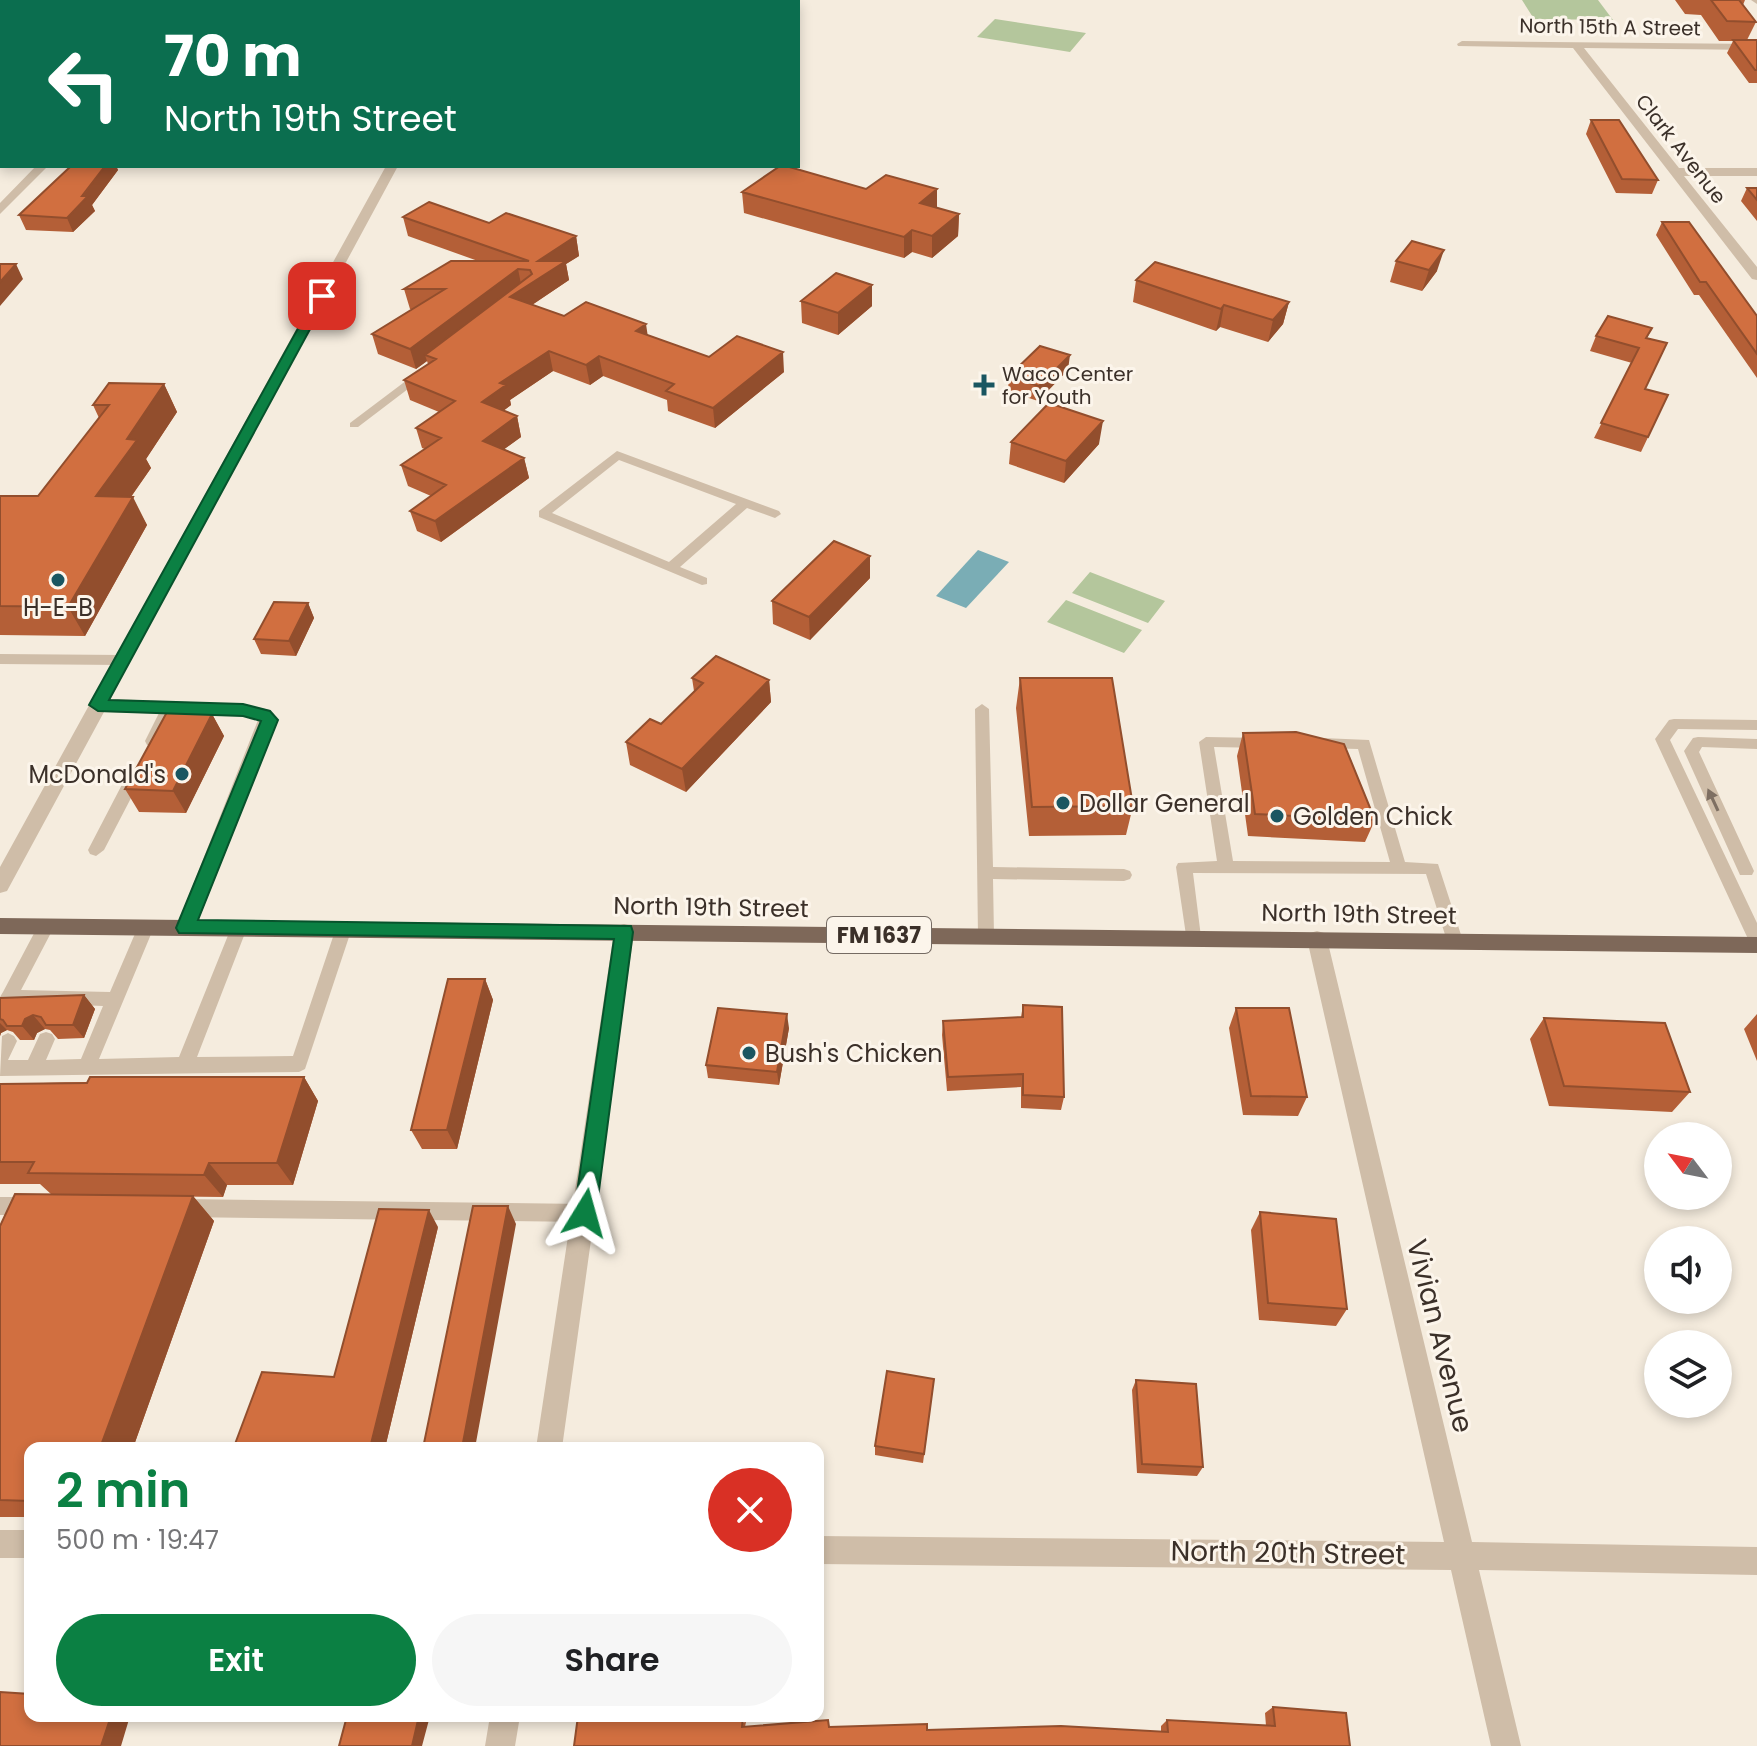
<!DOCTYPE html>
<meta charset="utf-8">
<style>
:root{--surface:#fff;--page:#f6f6f6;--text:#202124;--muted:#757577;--accent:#0b8043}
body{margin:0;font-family:Poppins,sans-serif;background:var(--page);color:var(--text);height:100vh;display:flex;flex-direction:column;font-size:30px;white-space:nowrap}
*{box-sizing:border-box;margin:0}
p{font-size:26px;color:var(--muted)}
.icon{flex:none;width:44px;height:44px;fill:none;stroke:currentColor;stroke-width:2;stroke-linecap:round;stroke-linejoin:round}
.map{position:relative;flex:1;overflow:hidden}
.sheet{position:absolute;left:24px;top:1442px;width:800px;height:280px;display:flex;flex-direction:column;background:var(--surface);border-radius:16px;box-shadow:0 4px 12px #0003}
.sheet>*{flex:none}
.hud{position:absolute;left:0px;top:0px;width:800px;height:168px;box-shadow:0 4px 12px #0003;background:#0b6e4f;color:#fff;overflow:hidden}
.needle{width:52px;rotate:302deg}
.buttons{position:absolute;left:1644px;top:1122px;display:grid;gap:16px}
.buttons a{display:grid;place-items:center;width:88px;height:88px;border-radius:50%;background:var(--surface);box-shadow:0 4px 12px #0003;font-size:40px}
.pin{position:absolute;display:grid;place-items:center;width:68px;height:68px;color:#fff;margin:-34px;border-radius:16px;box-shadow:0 4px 12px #0006}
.me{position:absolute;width:88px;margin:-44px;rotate:8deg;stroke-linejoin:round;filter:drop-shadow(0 0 6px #0008)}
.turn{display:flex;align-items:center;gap:28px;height:168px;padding:0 32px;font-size:36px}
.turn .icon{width:104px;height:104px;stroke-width:2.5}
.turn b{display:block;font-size:56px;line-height:68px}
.round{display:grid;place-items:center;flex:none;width:84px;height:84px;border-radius:42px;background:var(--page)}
.head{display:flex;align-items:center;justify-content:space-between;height:136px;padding:0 32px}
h1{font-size:48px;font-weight:600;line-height:60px;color:var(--accent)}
.button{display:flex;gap:16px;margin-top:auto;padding:16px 32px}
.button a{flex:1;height:92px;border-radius:48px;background:var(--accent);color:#fff;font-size:32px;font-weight:600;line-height:92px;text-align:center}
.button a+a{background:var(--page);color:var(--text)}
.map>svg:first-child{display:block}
</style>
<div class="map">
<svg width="1757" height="1746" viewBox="0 0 1757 1746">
<rect width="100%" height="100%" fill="#f5ecde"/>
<path fill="#b4c69c" d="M0,0H462L2,2L0,65Z
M1522,0H1598L1613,20L1534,19Z
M995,19L1086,33L1070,52L977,37Z
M1090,572L1165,601L1148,623L1072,593Z
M1066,600L1142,630L1124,653L1047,622Z"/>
<path fill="#7aadb5" d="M978,550L1009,562L966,608L936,596Z"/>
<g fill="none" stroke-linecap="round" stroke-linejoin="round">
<path stroke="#bba792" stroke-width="3" stroke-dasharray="2 2" stroke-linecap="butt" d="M330,0L333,2
M355,2H366"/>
<path fill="#cfbda8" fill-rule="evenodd" d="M419,371L429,373L358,427H350V423Z
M617,451L779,511L781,514L775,518L747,508L680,567L707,578V584L702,585L539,517V511ZM619,460L736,504L669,562L552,513Z
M0,654L122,655L129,660L122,665L0,664Z
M169,702L176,707L157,745L152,746L147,745L145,741L164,703Z
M982,704L989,709L993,867L1124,869L1130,871L1132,875L1130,879L1124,881L993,879L994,936L992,941H980L978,936L975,709Z
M1674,719L1757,720V730L1678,729L1670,740L1757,923V948L1751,946L1749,941L1655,739L1669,720Z
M1206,737L1263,738L1270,743L1263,748L1214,747L1233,861L1390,862L1358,749L1322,748L1315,743L1322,738L1369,740L1405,862L1438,864L1463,941L1461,946H1449L1447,941L1426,874L1193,873L1201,937L1199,942H1187L1176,867L1178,863L1217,861L1199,742Z
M1698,737L1757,739V749L1702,747L1699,752L1754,871L1752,875H1740L1684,751L1693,738Z
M136,767L144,773L104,850L96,856L90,854L88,850L128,773Z
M46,920L52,922L54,927L21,990L110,992L140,922H152L154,927L99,1059L179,1057L231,928L233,923H245L247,928L197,1057L293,1056L336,928L338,923H350L352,928L305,1069L299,1072L0,1076L2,1036L8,1033L14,1036L17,1041L8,1060H28L40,1034L46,1032L52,1034L55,1039L46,1060L81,1059L103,1006L3,1002L0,997L3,992L40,922Z
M0,1197H30L37,1200L40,1206L37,1212L30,1215H0Z
M182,1199L585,1204L592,1207L595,1213L592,1219L585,1222L182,1217L175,1214L172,1208L175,1202Z"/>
<path fill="#cfbda8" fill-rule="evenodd" d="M1751,0H1757V4Z
M1462,41L1757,44V50L1584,48L1679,168H1757V176H1684L1757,267V280L1752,279L1573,48L1458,46L1457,44Z
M36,166H48L0,214V203Z
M386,166H398L110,699L243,704L270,710L278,720L193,934L186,936L179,934L176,928L258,720L243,716L104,712L7,891L0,893V867Z
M624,924L631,926L634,932L562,1448H536L614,932L617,926Z
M1317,931L1324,933L1327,939L1472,1542L1757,1547V1575L1479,1570L1521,1746H1491L1451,1570L818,1564V1536L1444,1542L1307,939L1310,933Z
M0,1530H30V1558H0Z
M490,1716H520L515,1746H485Z"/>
<path fill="#7e6859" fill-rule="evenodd" d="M0,918L1757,937V953L0,934Z"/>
</g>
<path fill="#b45f37" d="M1675,0H1745L1743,5L1756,22L1747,40H1757V83H1749L1727,53L1733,41H1719L1701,15L1685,14Z
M1591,120L1658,180L1652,194L1616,193L1586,134Z
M71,166H116L118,170L92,205L95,211L73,232L26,230L19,215Z
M1747,188H1757V221L1741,201Z
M866,189L959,214L958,236L932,258L912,252L904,258L744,213L742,192Z
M403,217L489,223L576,236L579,256L566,264L569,280L532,305L564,316L648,335L709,357L784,372L715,428L668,411L667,400L603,376L590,385L553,371L510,400L511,405L503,411L517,416L521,437L504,449L524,458L529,478L441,542L417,531L410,511L431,496L408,486L401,465L425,449L422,448L416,428L439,412L410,400L404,380L428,364L427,361L416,369L378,354L372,334L413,309H410L404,289L478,261L408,236Z
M1662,222L1757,316V378L1699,295H1694L1656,235Z
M1396,261L1437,271L1422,291L1390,282Z
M1136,280L1289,302L1283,324L1268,342L1220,327L1216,331L1133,302Z
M872,285V306L838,335L802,323L801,301Z
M1652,328L1647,338L1645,389L1668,395L1641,452L1594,438L1632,363L1590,351L1596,336Z
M1068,370L1038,401L1008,391L1009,376Z
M164,384L177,412L146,459L151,468L131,497L147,525L85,636L0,635V496H38L99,418L93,405Z
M1011,442L1099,444L1064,483L1009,464Z
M870,556V578L810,640L773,624L772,601Z
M308,603L314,618L296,656L261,654L254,639Z
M692,678L769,680L771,702L686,792L630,765L626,742L661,724L694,691Z
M1020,678L1133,806L1126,835L1029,836L1016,708Z
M212,714L224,736L186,813L139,812L125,789Z
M1243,733L1375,820L1365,842L1248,836L1237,756Z
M485,979L493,1000L457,1149H422L411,1130Z
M84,995L95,1009L84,1038L58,1039L50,1030L45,1029L37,1033L34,1040H20L13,1032L7,1030L1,1033L0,1036V998Z
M1023,1005L1064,1097L1061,1110L1021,1108V1087L947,1091L942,1035L943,1021L1021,1017Z
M1236,1008L1307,1097L1298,1116L1243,1115L1229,1028Z
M1757,1014V1061L1744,1029Z
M1544,1018L1690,1092L1672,1112L1549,1106L1530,1039Z
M789,1028L779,1085L708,1078L706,1065Z
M304,1077L318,1101L293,1185H227L223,1197L52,1195L40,1184H0V1084Z
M193,1196L214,1221L133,1448H30V1517H0V1226Z
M1260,1212L1347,1309L1336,1326L1259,1320L1251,1230Z
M438,1227L385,1448H240L235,1444L334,1377Z
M934,1379L923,1463L875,1455V1446Z
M1136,1380L1203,1467L1197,1476L1137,1473L1132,1390Z
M1273,1707L1350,1746H574L746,1722L745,1727H830L927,1730L1161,1732V1726L1167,1720L1266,1726L1265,1713Z"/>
<path fill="#924e2d" d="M2,128V148L0,149V130Z
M105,166H116L118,170L92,205L95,211L73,232L67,218Z
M937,189V210L920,203Z
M959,214L958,236L932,258V236Z
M912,230V252L904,258V237Z
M576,236L579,256L566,264L569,280L514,317L425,355L427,361L416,369L410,349L518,269L522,289L541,277L538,261Z
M1444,250L1437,271L1422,291L1429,270Z
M16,264L23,279L0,306V282Z
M872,285V306L838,335V313Z
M1289,302L1283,324L1268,342L1273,320Z
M1224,305L1220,327L1216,331L1221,309Z
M646,324L649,344L636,331Z
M549,351L553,371L510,400L511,405L487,423L482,402L500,383Z
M783,352L784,372L715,428L713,408Z
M1070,355L1068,370L1038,401L1039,386Z
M599,356L603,376L590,385L586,365Z
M164,384L177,412L146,459L151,468L111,525L96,496L127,439Z
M517,416L521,437L488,461L483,441Z
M1103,421L1099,444L1064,483L1066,461Z
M524,458L529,478L441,542L435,521Z
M133,497L147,525L85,636L68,607Z
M870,556V578L810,640L809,617Z
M308,603L314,618L296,656L289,641Z
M769,680L771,702L686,792L682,769Z
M212,714L224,736L186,813L173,791Z
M485,979L493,1000L457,1149L447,1130Z
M84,995L95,1009L84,1038L73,1025Z
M787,1014L789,1028L779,1085L777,1072Z
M33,1015L45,1029L37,1033L34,1040L22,1026L25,1019Z
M0,1023L7,1030L1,1033L0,1036Z
M304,1077L318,1101L293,1185L277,1163Z
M209,1163L227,1185L223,1197L204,1175Z
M193,1196L214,1221L133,1448H100Z
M508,1206L516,1224L475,1448H462Z
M429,1210L438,1227L385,1448H370Z
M111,1716H130L121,1746H101Z
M419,1716H430L422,1746H412Z"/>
<path fill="#d16f40" stroke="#924e2d" stroke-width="2" d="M1711,0H1739L1756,22L1727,21Z
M1733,40H1757V70H1755Z
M1591,120H1619L1658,180L1622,179Z
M71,166H105L82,196H88L67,218L19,215Z
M780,166H786L866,189L886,175L937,189L920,203L959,214L932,236L912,230L904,237L742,192Z
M1747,188H1757V200Z
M429,202L489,223L506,213L576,236L538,261H566L510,297L564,316L586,302L646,324L636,331L709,357L737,336L783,352L713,408L666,391L674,384L599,356L586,365L549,351L500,383L506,385L482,402L517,416L483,441L524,458L435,521L410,511L446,485L401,465L441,438L416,428L455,401L404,380L436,359L425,355L532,274L530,270L518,269L410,349L372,334L445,289H404L451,261H529L403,217Z
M1662,222H1689L1757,316V354L1706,282H1700Z
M1412,241L1444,250L1429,270L1396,261Z
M1155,262L1289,302L1273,320L1224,305L1221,309L1136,280Z
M0,264H16L0,282Z
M836,273L872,285L838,313L801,301Z
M1608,316L1652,328L1646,338L1667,343L1645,389L1668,395L1648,437L1601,423L1639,348L1596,336Z
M1040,346L1070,355L1039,386L1009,376Z
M109,383L164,384L127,439L137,440L96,496L133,497L68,607L0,606V496H38L109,405H93Z
M1049,403L1103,421L1066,461L1011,442Z
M834,541L870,556L809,617L772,601Z
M274,602L308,603L289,641L254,639Z
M716,656L769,680L682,769L626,742L650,719L661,724L703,683L692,678Z
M1020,678H1112L1133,806L1032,807Z
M167,712L212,714L173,791L125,789Z
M1296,732L1344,744L1375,820L1255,814L1243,733Z
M448,979H485L447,1130H411Z
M84,995L73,1025H46L41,1017L33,1015L25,1019L22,1026H7L3,1020L0,1019V998Z
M1023,1005L1062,1007L1064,1097L1023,1095V1074L948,1077L943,1021L1023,1017Z
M718,1008L787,1014L777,1072L706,1065Z
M1236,1008H1289L1307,1097L1251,1096Z
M1544,1018L1665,1023L1690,1092L1564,1086Z
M90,1077H304L277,1163H209L204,1175L28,1173L34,1162H0V1084L87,1083Z
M15,1194L193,1196L100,1448H30V1501L0,1500V1226Z
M473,1206H508L462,1448H423Z
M379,1209L429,1210L370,1448H285L235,1444L262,1372L334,1377Z
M1260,1212L1336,1219L1347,1309L1268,1303Z
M887,1371L934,1379L924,1454L875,1446Z
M1136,1380L1196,1384L1203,1467L1142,1464Z
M0,1692L30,1694V1716H111L101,1746H0Z
M1273,1707L1346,1713L1350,1746H574L578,1716H743L742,1727L828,1720L829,1727L927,1724V1730L1061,1726L1168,1732L1167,1720L1275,1726Z
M347,1716H419L412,1746H339Z"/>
<defs><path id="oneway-solid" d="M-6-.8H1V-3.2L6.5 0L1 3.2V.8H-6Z" transform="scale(2)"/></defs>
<use fill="#7e6f62" href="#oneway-solid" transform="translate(1713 800) rotate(-115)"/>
<path fill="#0b8043" stroke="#07532c" stroke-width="2" d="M322,292L328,296L109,700L243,704L270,711L278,720L198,920L631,926L633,932L596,1213L593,1220L585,1223L577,1220L574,1213L614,939L179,933L176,928L261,721L243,716L98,711L89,705L316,296Z"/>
<g fill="#1a5661" stroke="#fcf5eb" stroke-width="3">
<path d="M980 373h8v8h8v8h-8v8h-8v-8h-8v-8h8z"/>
<circle cx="58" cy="580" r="8"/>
<circle cx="182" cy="774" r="8"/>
<circle cx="1063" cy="803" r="8"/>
<circle cx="1277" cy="816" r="8"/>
<circle cx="749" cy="1053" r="8"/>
</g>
<g text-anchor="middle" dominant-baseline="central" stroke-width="6" stroke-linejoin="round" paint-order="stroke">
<g font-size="20" fill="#3b3029" stroke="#fcf5eb">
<text transform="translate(1610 27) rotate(1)">North 15th A Street</text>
<text transform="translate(1681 149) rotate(52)">Clark Avenue</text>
</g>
<g font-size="20" fill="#3b3029" stroke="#fcf5eb" text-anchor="start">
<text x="1002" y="374">Waco Center<tspan x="1002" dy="23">for Youth</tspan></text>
</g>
<rect fill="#fcf5eb" stroke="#756b63" stroke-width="2" x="827" y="917" width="104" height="36" rx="6"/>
<g font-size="22" font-weight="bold" fill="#3b3029">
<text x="879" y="935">FM 1637</text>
</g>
<g font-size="24" fill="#3b3029" stroke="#fcf5eb" text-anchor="start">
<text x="58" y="607" text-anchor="middle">H-E-B</text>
<text x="166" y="774" text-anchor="end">McDonald's</text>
<text x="1079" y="803">Dollar General</text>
<text x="1293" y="816">Golden Chick</text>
<text x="765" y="1053">Bush's Chicken</text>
</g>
<g font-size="24" fill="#3b3029" stroke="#fcf5eb">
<text transform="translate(711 907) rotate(1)">North 19th Street</text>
<text transform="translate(1359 914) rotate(1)">North 19th Street</text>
</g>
<g font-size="28" fill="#3b3029" stroke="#fcf5eb">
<text transform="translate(1440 1336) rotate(76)">Vivian Avenue</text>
<text transform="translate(1288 1553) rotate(1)">North 20th Street</text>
</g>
</g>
</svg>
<div class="buttons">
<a><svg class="needle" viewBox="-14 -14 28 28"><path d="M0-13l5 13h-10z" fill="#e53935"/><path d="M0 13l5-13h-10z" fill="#757577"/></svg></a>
<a><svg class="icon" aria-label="sound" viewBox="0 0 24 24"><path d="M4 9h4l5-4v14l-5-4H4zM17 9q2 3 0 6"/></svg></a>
<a><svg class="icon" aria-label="layers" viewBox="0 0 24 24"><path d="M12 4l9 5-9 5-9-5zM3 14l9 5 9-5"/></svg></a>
</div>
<div class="pin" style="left:322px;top:296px;background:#d93025"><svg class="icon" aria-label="arrive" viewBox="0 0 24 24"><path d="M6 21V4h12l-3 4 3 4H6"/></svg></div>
<svg class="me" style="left:585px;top:1213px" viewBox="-20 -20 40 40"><path d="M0-17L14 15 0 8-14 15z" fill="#0b8043" stroke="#fff" stroke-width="4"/></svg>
<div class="hud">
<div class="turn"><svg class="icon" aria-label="left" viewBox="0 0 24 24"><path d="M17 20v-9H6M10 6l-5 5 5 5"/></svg><div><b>70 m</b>North 19th Street</div></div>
</div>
<section class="sheet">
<div class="head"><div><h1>2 min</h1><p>500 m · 19:47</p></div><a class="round" style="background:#d93025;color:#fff"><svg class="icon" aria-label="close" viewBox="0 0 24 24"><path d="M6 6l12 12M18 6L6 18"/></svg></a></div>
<div class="button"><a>Exit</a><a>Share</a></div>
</section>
</div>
